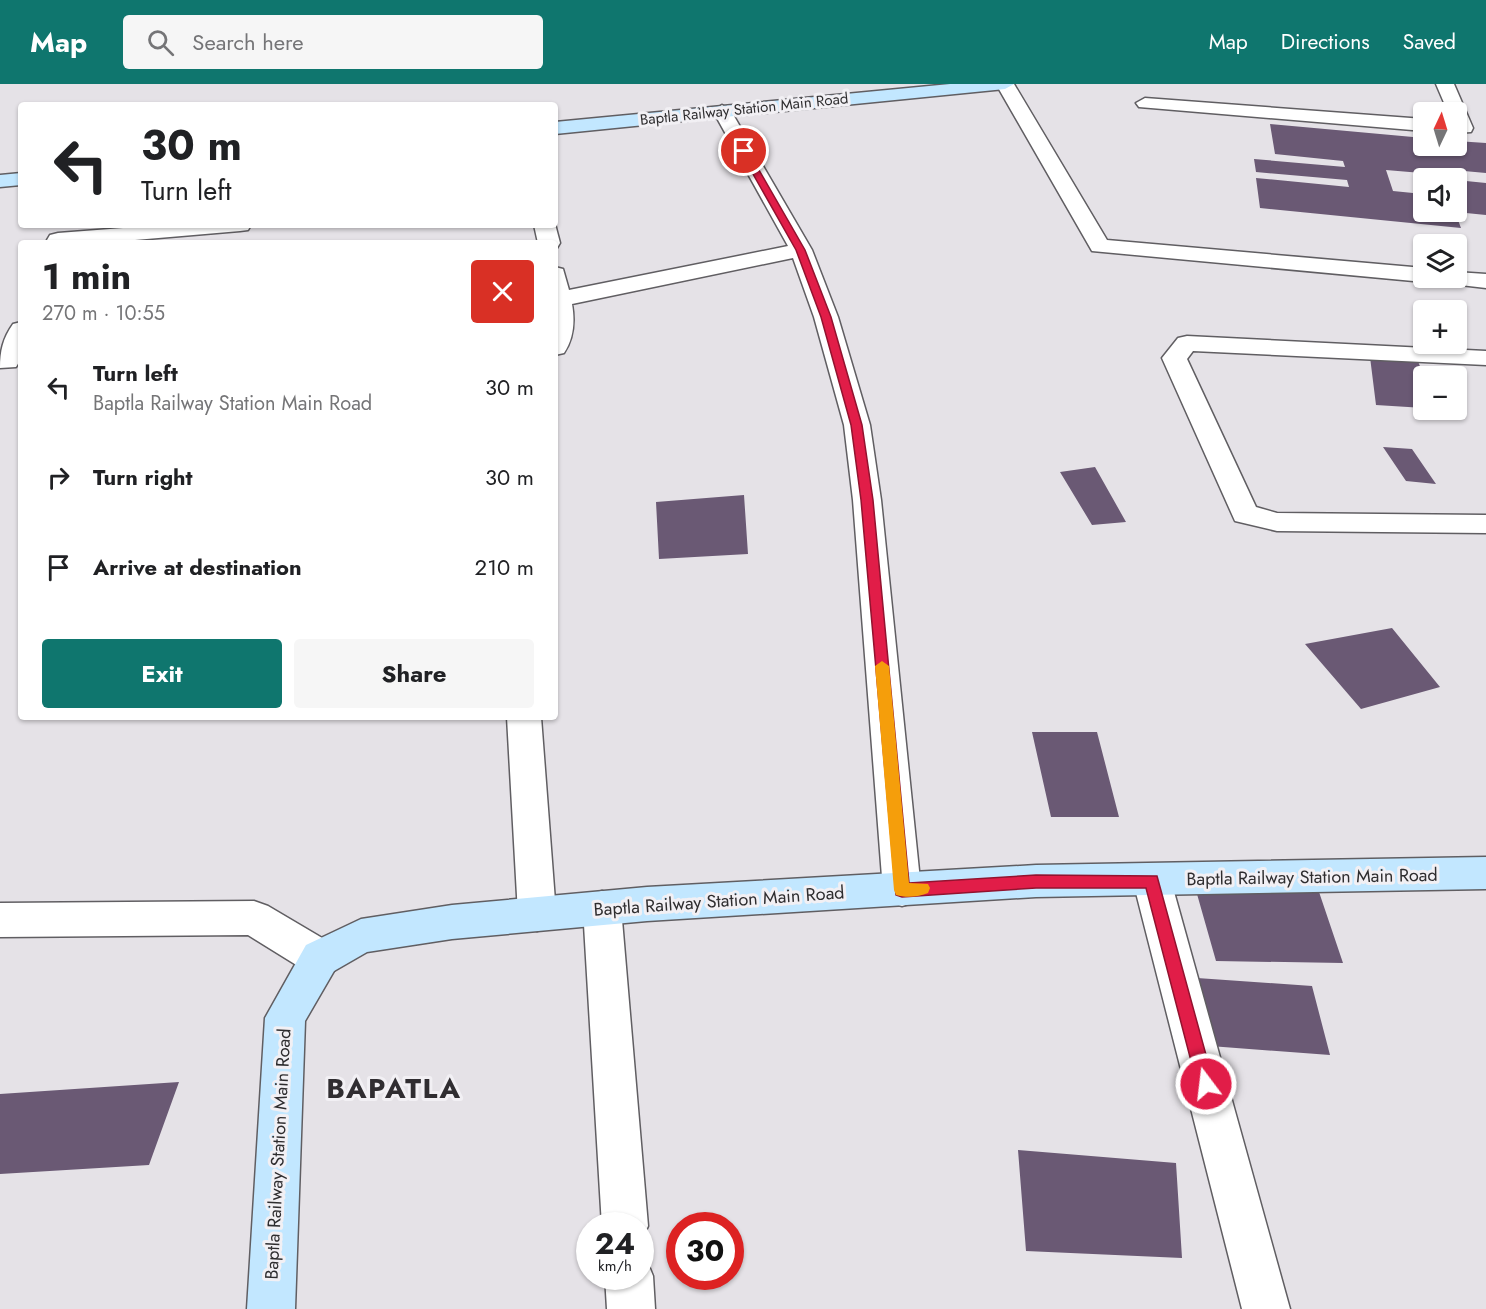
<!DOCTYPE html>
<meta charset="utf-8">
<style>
:root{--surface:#fff;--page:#f6f6f6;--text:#202124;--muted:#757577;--accent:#0f766e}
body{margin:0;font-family:Jost,sans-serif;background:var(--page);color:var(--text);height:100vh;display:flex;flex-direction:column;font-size:22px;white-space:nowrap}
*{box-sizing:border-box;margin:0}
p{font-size:20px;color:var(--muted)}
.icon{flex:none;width:33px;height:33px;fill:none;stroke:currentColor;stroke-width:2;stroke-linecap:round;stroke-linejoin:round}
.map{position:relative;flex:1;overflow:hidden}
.sheet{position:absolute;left:18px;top:156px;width:540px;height:480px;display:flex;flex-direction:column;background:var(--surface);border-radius:6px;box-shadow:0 2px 4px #0004}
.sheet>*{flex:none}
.guide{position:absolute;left:18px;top:18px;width:540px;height:126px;border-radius:6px;box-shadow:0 2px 4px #0004;background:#fff;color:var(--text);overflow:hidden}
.needle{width:39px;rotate:4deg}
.fabs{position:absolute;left:1413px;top:18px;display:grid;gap:12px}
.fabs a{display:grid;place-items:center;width:54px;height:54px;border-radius:6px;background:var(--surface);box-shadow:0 2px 4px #0004;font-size:30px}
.speed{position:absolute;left:576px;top:1128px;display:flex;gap:12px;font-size:30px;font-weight:700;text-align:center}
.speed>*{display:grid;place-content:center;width:78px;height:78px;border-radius:50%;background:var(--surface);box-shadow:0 2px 4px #0004;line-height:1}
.speed small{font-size:15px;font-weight:400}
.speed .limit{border:9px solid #d22;background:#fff;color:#111}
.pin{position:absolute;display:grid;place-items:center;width:51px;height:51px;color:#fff;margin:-26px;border:3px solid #fff;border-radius:50%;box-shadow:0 2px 6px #0007}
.me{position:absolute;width:66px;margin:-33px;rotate:345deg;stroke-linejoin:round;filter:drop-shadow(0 0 4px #0008)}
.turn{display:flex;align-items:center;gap:21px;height:126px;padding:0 24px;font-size:27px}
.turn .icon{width:78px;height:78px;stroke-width:2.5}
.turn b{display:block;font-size:42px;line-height:51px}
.round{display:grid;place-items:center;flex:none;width:63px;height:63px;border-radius:6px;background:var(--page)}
.summary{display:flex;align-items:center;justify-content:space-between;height:102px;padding:0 24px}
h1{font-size:36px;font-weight:700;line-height:45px}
.primary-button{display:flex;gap:12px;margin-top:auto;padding:12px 24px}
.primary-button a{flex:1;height:69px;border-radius:6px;background:var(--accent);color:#fff;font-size:24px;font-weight:700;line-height:69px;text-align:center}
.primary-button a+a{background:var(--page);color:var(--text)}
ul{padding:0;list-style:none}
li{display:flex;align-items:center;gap:18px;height:90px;padding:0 24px}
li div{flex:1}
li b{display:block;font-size:22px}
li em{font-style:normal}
header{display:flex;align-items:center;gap:36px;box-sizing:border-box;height:84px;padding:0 30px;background:var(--accent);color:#fff}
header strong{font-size:28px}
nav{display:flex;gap:33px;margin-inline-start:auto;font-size:21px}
.search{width:420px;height:54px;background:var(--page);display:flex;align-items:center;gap:15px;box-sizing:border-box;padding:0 21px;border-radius:6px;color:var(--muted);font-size:22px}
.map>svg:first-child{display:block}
</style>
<header>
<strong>Map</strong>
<div class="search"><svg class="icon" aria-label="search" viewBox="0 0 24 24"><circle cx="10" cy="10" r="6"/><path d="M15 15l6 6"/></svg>Search here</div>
<nav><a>Map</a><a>Directions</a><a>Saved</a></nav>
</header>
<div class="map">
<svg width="1486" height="1225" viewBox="0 0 1486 1225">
<rect width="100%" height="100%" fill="#e5e2e7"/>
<path fill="#6a5974" d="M1270,40L1424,54V62H1456V57L1486,59V89L1442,85L1445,91L1386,86L1393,107L1423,110L1417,92L1424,93V128H1455L1461,144L1260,124L1256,94L1349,103L1347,96L1256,88L1254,75L1345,83L1343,77L1275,70Z
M1456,96L1486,99V131L1456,128Z
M1370,273L1417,275L1424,292V324L1376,321Z
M1383,363L1412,365L1436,400L1406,397Z
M1095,383L1126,438L1092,441L1060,388Z
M744,411L748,470L659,475L656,418Z
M1392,544L1440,603L1361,625L1305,560Z
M1032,648H1097L1119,733H1051Z
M1195,803L1318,805L1343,879L1216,877Z
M1197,894L1312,902L1330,971L1210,962Z
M179,998L149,1081L0,1090V1010Z
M1018,1066L1176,1079L1182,1174L1026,1167Z"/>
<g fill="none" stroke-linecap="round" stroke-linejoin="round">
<g stroke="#605e62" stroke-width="3">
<path id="street" d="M996,0H1014L1107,156L1424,184V194H1434L1424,198L1092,167Z
M1436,0H1454L1473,44L1471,48L1456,49V28H1448Z
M1145,14L1424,35V47L1139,23L1136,19Z
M722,21L731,27L812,166L838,233L870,341L881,416L921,806L915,818L902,822L889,818L883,806L853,416L844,341L814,233L793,174L572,220C575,237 574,254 564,269L555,271V183L563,185L569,206L788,162L713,27Z
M555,140L560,159L557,164L555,159H538L534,141Z
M162,141H251L248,146L240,147L100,159H49L47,156L50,151L58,149Z
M1456,188L1486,190V204L1443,199L1440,194H1456Z
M21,238L19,278L16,283L0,284C0,267 3,254 13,240Z
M1187,252L1486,267V281L1193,267L1187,275L1256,423L1277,429L1486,431V449L1277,447L1235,437L1162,274L1178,254Z
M507,633H541L556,830L551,842L537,847L523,842L518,830Z
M1152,781L1165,786L1171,797L1290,1225H1242L1133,797L1139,786Z
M602,807L616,812L621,824L648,1142L640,1159V1142H602L583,824L588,812Z
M254,817L268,822L334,861L340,874L334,887L320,892L306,887L248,851L0,853V819Z
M640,1173L646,1175L653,1192L655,1225H607L605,1192H640Z"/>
</g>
<g stroke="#605e62" stroke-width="3">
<path id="secondary" d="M950,0H1014L1005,5L555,50V38Z
M21,89V101L0,103V91Z
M1486,773V805L1036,813L647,837L452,855L367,868L334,887L305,937L295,1225H247L265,934L306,861L361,835L452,821L647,803L1036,781Z"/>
</g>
<use href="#street" fill="#fff" fill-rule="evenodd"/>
<use href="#secondary" fill="#c2e7ff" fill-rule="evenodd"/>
</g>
<path fill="#e11d48" stroke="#92132f" stroke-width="1.5" d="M744,64L748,67L805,166L831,233L862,341L873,416L909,799L1036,791L1157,792L1214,1000L1212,1006L1206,1008L1199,1006L1197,1000L1146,804H1036L902,813L896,811L861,416L851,341L821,233L796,166L740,67Z"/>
<path fill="#f59e0b" d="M882,577L889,582L909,799L928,800L930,804L928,809C919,813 906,814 896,811L894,806L875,582Z"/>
<g text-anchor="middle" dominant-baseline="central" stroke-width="6" stroke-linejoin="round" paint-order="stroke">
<g font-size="15" fill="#2e2d2f" stroke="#f2f0f4">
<text transform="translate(744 25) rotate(-6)">Baptla Railway Station Main Road</text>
</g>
<g font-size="18" fill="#2e2d2f" stroke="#f2f0f4">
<text transform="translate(1312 793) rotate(-1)">Baptla Railway Station Main Road</text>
<text transform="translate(719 817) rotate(-4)">Baptla Railway Station Main Road</text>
<text transform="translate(278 1070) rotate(-87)">Baptla Railway Station Main Road</text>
</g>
<g font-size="28" font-weight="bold" letter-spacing="1.5" fill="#302d31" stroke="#f2f0f4">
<text x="394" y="1004">BAPATLA</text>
</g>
</g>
</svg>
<div class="fabs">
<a><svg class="needle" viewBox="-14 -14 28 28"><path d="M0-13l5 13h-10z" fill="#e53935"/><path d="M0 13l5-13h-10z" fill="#757577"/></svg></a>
<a><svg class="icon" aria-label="sound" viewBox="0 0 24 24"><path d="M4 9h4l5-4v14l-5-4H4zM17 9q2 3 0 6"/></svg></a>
<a><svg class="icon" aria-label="layers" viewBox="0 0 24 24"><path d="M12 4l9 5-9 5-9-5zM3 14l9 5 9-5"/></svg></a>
<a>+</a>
<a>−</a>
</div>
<div class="speed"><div>24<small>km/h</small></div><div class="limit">30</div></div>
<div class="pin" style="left:744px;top:67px;background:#d93025"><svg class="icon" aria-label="arrive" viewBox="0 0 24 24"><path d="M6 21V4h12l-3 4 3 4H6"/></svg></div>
<svg class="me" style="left:1206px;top:1000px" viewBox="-20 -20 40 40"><circle r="17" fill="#e11d48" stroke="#fff" stroke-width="3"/><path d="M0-11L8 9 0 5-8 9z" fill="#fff"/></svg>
<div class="guide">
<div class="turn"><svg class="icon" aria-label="left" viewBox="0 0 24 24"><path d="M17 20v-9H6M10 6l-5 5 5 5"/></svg><div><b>30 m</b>Turn left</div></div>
</div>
<section class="sheet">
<div class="summary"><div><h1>1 min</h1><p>270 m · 10:55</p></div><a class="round" style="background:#d93025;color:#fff"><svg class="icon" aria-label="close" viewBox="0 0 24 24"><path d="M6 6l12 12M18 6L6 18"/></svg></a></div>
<ul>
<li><svg class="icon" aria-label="left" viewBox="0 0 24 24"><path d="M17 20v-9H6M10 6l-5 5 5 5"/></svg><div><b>Turn left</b><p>Baptla Railway Station Main Road</p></div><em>30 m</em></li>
<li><svg class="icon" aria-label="right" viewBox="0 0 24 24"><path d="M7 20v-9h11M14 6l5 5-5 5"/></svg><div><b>Turn right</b></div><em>30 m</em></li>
<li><svg class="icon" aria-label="arrive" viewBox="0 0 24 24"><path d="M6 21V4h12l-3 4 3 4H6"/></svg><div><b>Arrive at destination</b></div><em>210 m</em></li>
</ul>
<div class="primary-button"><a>Exit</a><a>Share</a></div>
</section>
</div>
